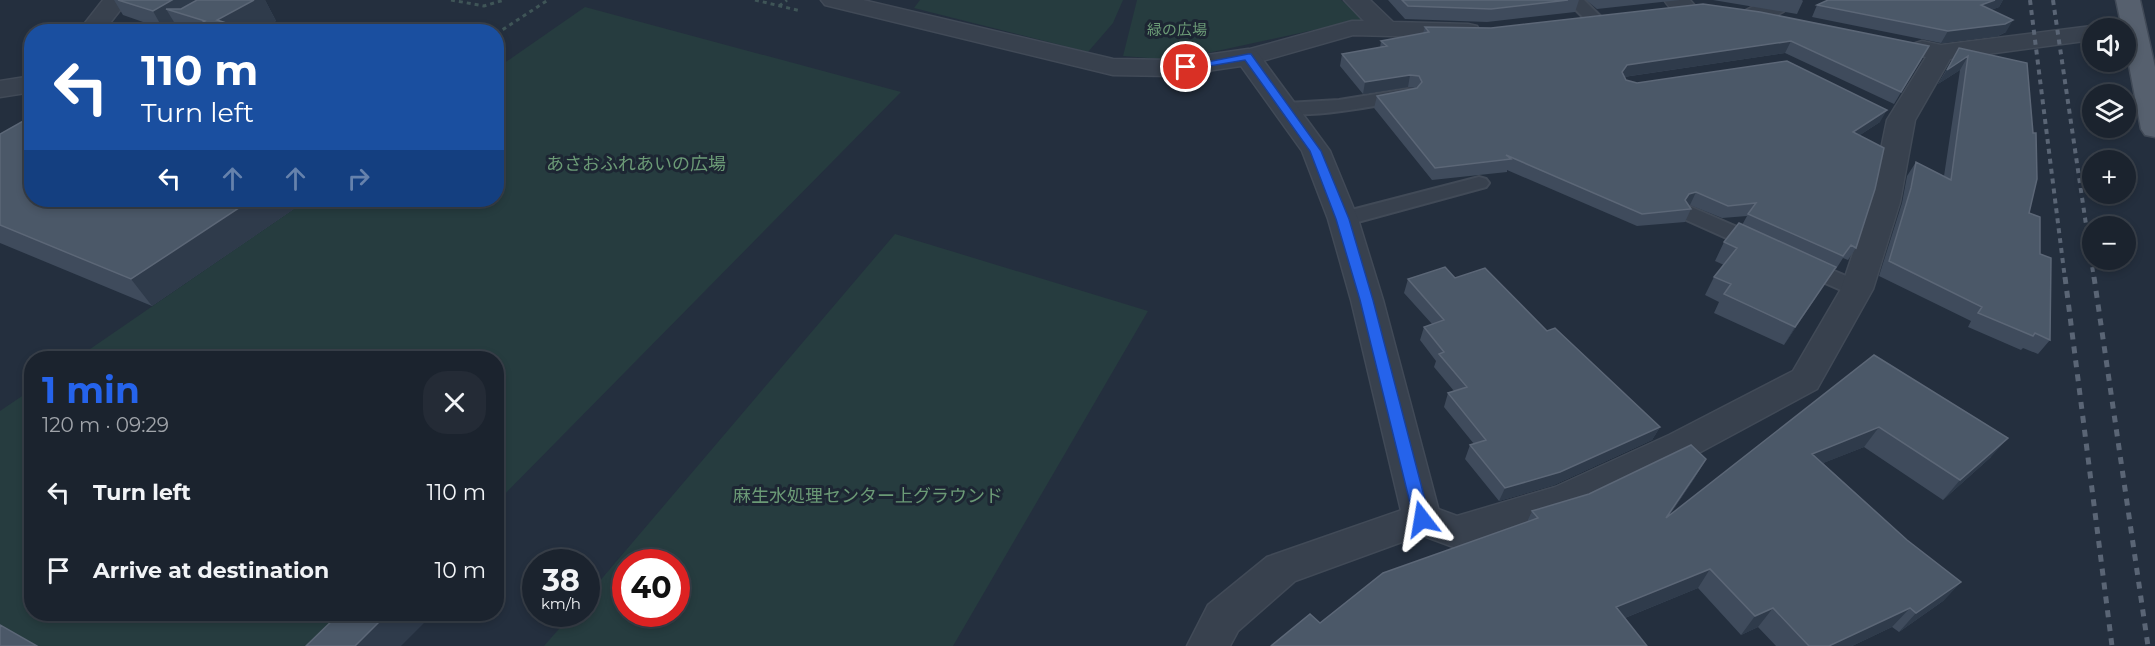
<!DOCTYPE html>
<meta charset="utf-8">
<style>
:root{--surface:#1b232e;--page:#242b36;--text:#f1f3f6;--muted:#a0a4aa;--line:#39404a;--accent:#2563eb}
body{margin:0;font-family:Montserrat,"Noto Sans JP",sans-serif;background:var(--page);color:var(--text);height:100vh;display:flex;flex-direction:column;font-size:22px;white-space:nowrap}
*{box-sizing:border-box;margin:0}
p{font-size:20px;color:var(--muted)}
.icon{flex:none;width:33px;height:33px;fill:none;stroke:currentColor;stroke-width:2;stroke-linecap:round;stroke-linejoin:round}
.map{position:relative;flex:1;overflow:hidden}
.sheet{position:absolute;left:24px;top:351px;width:480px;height:270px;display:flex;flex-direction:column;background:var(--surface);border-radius:24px;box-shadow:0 3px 9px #0003,0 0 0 2px var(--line)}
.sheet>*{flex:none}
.top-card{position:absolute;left:24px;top:24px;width:480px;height:183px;border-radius:24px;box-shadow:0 3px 9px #0003,0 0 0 2px var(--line);background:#1a4fa0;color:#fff;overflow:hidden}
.fabs{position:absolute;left:2082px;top:18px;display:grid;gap:12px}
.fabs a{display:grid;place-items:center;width:54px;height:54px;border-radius:50%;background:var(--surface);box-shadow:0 3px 9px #0003,0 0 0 2px var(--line);font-size:30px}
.speed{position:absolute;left:522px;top:549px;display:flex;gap:12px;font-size:30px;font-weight:700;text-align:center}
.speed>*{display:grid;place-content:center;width:78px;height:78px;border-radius:50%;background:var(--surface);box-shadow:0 3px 9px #0003,0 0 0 2px var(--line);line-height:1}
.speed small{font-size:15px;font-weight:400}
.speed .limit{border:9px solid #d22;background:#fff;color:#111}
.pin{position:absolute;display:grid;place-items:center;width:51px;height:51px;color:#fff;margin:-26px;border:3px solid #fff;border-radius:50%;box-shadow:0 2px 6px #0007}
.me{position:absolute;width:66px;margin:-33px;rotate:346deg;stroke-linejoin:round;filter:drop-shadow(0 0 4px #0008)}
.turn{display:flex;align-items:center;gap:21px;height:126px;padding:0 18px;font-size:27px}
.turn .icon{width:78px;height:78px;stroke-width:2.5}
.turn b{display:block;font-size:42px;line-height:51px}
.lanes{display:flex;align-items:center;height:57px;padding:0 18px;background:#0003;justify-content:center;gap:30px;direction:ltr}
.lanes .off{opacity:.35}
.round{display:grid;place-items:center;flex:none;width:63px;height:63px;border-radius:24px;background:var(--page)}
.summary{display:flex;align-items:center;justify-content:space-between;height:102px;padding:0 18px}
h1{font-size:36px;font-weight:700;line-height:45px;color:var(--accent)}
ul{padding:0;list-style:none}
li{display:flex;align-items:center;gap:18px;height:78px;padding:0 18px}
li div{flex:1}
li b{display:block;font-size:22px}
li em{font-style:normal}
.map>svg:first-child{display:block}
</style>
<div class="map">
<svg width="2155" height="646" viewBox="0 0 2155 646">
<rect width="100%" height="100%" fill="#242f3e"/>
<path fill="#263c3f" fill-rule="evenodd" d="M920,0H1123L1113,23L1088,52L914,8Z
M1137,0H1341L1365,19L1189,57L1161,59L1123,56Z
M585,7L901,92L497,502L496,358H77L307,200H496L497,68Z
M895,234L1148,311L953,646H544L572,614H586L587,596ZM626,562H676V614H626Z
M31,390L32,614H387L355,646H22L0,633V411Z"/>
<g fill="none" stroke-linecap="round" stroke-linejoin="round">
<g stroke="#414a57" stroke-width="4">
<path id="service" d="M1566,0H1584L1603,19L1595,24L1589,23Z
M1407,89L1413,90L1416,94L1413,98C1393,103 1288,124 1278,109L1287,103L1339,100Z
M1479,177L1486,179L1489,183L1486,187L1343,226L1336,224L1333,219L1336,214Z
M1691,207L1767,240L1771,245L1767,250H1753L1684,219L1681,214L1684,209Z
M1801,257L1865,284L1868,289L1865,294L1857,297L1793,269L1790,264L1793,259Z"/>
</g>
<g stroke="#414a57" stroke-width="3">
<path id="minor" d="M103,0H128L103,32H78Z
M1344,0H1370L1393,22L1468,24L1477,26L1480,31L1477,36L1468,38L1353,35L1248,65L1239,62L1235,57L1239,52L1352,21H1364Z
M1664,0H1690L1698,9L1695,14C1680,18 1672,12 1664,0Z
M1766,0H1797C1788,13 1761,24 1746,20L1743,15L1746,10Z
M2092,26L2101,28H2092V40L1950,59L1915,120L1900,202L1873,289L1817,389L1695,455L1578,511L1456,548L1421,535L1295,581L1238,631L1230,646H1187L1208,605L1267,557L1422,503L1457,516L1555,487L1669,435L1793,371L1841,289L1870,202L1887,120L1926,57L1913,54L1909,49L1913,44L1922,41L1941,45Z"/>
</g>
<g stroke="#414a57" stroke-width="3">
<path id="tertiary" d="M821,0H863L1113,59L1172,60L1248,49L1257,52L1330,151L1358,219L1383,300L1441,519L1436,530L1422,535L1408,530L1403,519L1351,300L1328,219L1302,151L1241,66L1172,76L1113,75L825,5Z
M32,76V92L0,97V81Z"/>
</g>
<g stroke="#414a57" stroke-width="3">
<path id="primary" d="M2116,0H2140L2155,67V137L2145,135L2141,129L2126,49V28H2122Z"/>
</g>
<path stroke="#3f5557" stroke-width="3" stroke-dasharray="4 4" stroke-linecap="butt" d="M451,0L484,6L504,0
M755,0L801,11
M779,6L787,0
M496,34L548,0"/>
<use href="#service" fill="#38414e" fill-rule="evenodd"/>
<use href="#minor" fill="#38414e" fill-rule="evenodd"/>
<use href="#tertiary" fill="#38414e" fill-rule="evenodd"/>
<use href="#primary" fill="#56606e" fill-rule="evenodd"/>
<path stroke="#5a6575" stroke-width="4" stroke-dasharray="5 5" stroke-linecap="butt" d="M2030,0L2065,279
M2053,0L2094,279"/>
<path stroke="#5a6575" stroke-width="5" stroke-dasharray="7 7" stroke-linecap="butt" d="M2065,277L2112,646
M2094,277L2148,646"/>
</g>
<path fill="#3f4b5c" d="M114,0H265L276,21L256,32H179L174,22L163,29L123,15Z
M1388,0H1579L1575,12L1487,22L1405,19Z
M1586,0H1680L1597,9Z
M1713,0H1802L1803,1L1797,14Z
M1828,0H2003L1999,7L1991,10L2006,32L1998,36L1941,43L1812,17L1817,5Z
M1425,27L1929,46L1894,104L1785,53L1624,77L1626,80L1637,83L1880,122L1860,135L1856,248L1848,260L1843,258L1836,269L1835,268L1784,345L1714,313L1719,302L1705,295L1714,277L1724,265L1715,261L1724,242L1742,225L1747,216L1722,218L1690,205H1688L1691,209L1685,222L1637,226L1507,170V172L1432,180L1374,108L1377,96L1415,88L1408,87L1363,94L1340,66L1342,54L1380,48L1381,41L1423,33Z
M1959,48L2027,63L2029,213L2040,254L2050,340L2038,354L2023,348L2021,350L1968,327L1971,321L1879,276L1902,203L1907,176L1916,162L1944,176L1960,70L1938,84Z
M0,134L307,200L152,306L0,243Z
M1455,278L1547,331L1660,427L1652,440L1554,485L1499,501L1465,459L1470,445L1474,444L1444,407L1448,393L1454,391L1434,367L1436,361L1420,340L1424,327L1432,324L1404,293L1408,279Z
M1874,355L1991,457L1943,500L1864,447L1823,463L1907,540L1961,582L1943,601L1899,632L1892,627L1852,646H1776L1758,627L1741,635L1698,588L1625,618L1320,623L1527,522L1532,511L1706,459L1694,479L1669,516Z"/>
<path fill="#2f3b4b" d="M172,0H211L186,15L166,9L174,22L163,29L153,11Z
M254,0H265L276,21L256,32H223L217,20Z
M1995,0H2003L1999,7L1974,17L1981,5Z
M2013,20L2006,32L1998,36L1941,43L1948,31Z
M1791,41L1785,53L1623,77L1622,72L1627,65Z
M1968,56L1960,70L1938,84L1947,70Z
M1410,75L1408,87L1363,94L1365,82Z
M1887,110L1880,122L1846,144L1853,132Z
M1696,192L1690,205L1683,207L1685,200L1689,194Z
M251,200H307L152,306L131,279Z
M1836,267L1784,345L1795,327Z
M1660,427L1652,440L1554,485L1499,501L1505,488Z
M1879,427L1864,447L1798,473L1812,454Z
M2008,438L1991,457L1943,500L1960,480Z
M1706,459L1694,479L1654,538L1666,518Z
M1710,569L1698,588L1605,626L1616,607Z
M1961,582L1943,601L1899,632L1916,613Z
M1773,608L1758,627L1741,635L1755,616Z
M1910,608L1892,627L1852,646H1829Z
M387,614H433L401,646H355Z"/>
<path fill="#4b5868" stroke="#5c6777" stroke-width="1.5" d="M118,0H172L153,11Z
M197,0H254L217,20L254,32H186L205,21L166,9H181Z
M1402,0H1568L1491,9L1408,6Z
M1828,0H1995L1981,5L2013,20L2005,24L1948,31L1817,5Z
M1703,4L1760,12L1929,46L1901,92L1791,41L1627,65L1622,72L1626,80L1637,83L1787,61L1887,110L1853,132L1884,148L1875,189L1856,248L1851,245L1843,256L1748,214L1756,203L1728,206L1696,192L1689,194L1685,200L1691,209L1642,214L1506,155L1511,159L1435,168L1377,96L1417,88L1422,82L1419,76L1410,75L1365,82L1342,54L1387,46L1381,41L1429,32L1425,27L1491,28Z
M1959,48L2027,63L2033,133H2036L2037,179L2029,213L2040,217V254L2051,258L2050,340L2035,333L2033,336L1978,313L1982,307L1889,261L1911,188L1916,162L1951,180L1968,56L1947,70Z
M32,116V200H251L131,279L0,225V134Z
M1739,223L1836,267L1795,327L1724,294L1731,284L1714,277L1737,248L1724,242Z
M1445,267L1455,278L1485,268L1547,331L1555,328L1660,427L1560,472L1505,488L1470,445L1486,440L1448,393L1467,387L1439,354L1444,352L1424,327L1444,320L1408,279Z
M1874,355L2008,438L1960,480L1879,427L1812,454L1907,540L1961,582L1916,613L1910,608L1829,646H1809L1773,608L1755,616L1710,569L1616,607L1647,646H1271L1310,614L1320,623L1383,573L1538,518L1532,511L1589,494L1691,445L1706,459L1666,518Z
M339,614H387L355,646H306Z
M0,625L37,646H0Z"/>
<path fill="#2563eb" stroke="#184099" stroke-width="1.5" d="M1248,54H1251L1321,151L1349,219L1373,300L1430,519L1427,523H1416L1414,519L1360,300L1336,219L1310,151L1245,60L1186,70L1181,67Z"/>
<g text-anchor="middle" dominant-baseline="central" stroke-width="6" stroke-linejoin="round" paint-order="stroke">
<g font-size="15" fill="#6b9a76" stroke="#1d2633">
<text x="1177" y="29">緑の広場</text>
</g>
<g font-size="18" fill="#6b9a76" stroke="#1d2633">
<text x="636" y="164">あさおふれあいの広場</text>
<text x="868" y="496">麻生水処理センター上グラウンド</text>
</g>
</g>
</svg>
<div class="fabs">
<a><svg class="icon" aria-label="sound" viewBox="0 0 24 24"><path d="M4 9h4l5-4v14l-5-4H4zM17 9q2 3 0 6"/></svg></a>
<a><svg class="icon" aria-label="layers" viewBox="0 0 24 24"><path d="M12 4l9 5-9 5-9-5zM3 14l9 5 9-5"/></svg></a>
<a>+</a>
<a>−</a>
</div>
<div class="speed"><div>38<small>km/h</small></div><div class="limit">40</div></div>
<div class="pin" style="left:1186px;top:67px;background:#d93025"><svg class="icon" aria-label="arrive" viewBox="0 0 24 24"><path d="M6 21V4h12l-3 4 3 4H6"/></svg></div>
<svg class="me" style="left:1422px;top:519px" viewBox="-20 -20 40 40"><path d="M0-17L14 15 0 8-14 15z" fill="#2563eb" stroke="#fff" stroke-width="4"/></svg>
<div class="top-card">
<div class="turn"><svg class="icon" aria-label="left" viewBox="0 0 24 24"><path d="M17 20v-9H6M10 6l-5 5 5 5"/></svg><div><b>110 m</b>Turn left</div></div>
<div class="lanes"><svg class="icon" aria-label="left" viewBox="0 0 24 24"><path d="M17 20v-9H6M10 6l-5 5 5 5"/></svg><svg class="icon off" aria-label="ahead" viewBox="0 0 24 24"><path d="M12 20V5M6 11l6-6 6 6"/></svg><svg class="icon off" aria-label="ahead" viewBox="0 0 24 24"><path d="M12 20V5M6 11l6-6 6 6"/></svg><svg class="icon off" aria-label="right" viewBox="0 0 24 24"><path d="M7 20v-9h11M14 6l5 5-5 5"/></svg></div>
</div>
<section class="sheet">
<div class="summary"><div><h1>1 min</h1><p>120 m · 09:29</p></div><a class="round"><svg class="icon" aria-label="close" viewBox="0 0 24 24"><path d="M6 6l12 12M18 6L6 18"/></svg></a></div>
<ul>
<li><svg class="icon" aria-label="left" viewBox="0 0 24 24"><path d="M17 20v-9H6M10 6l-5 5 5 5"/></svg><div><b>Turn left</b></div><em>110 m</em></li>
<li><svg class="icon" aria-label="arrive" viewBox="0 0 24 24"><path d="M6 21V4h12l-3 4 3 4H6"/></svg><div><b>Arrive at destination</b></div><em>10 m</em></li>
</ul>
</section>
</div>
